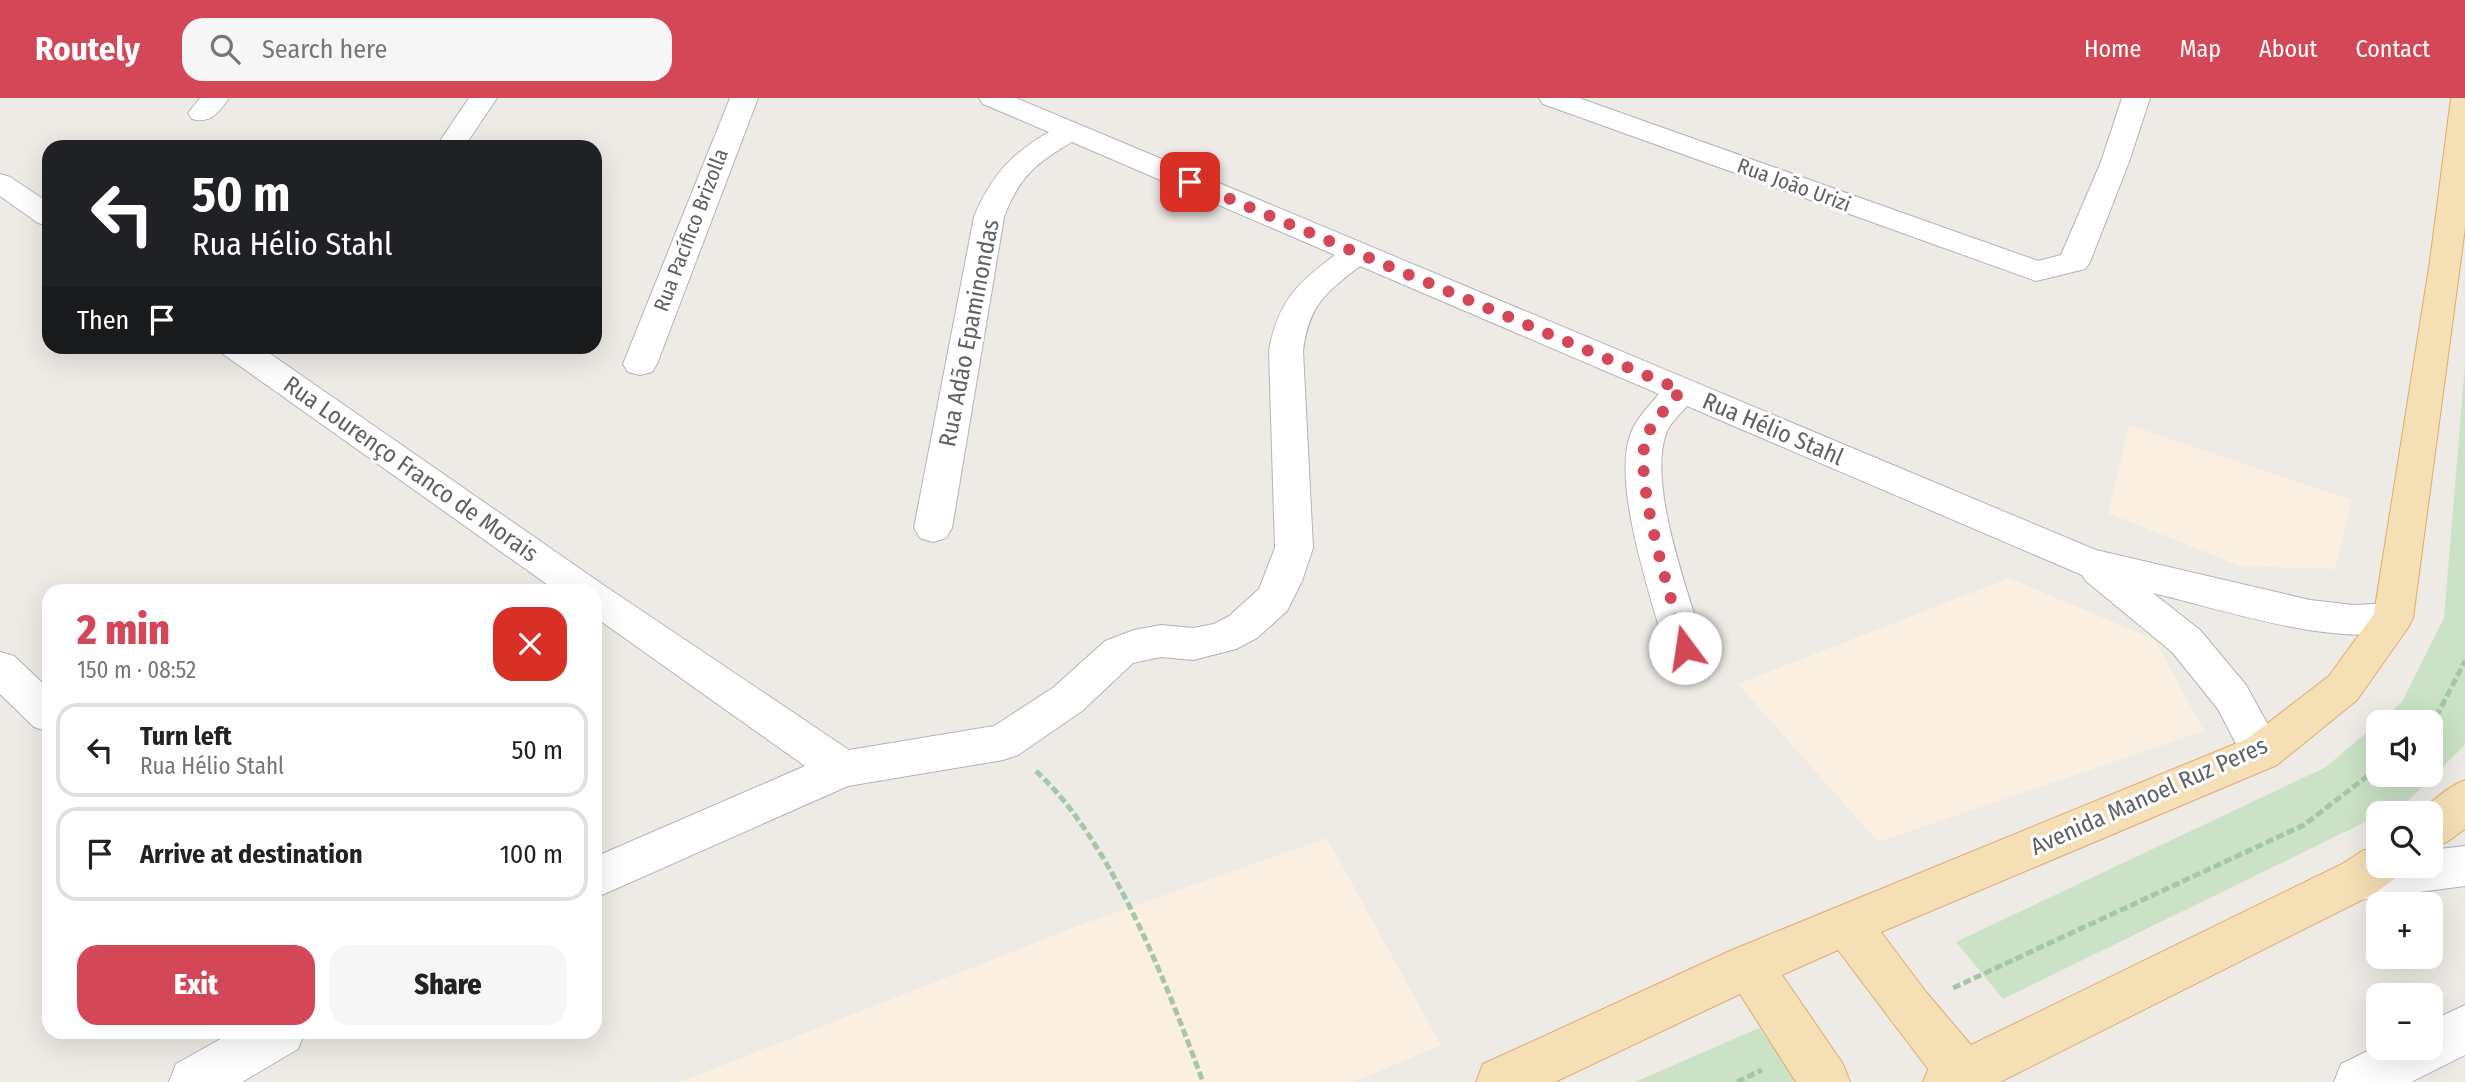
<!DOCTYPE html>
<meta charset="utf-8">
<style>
:root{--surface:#fff;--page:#f6f6f6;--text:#222;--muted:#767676;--line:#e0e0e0;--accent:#d44756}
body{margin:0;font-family:"Fira Sans Condensed",sans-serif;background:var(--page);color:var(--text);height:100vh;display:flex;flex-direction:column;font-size:26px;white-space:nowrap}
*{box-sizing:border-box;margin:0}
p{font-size:23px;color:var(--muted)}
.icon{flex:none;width:38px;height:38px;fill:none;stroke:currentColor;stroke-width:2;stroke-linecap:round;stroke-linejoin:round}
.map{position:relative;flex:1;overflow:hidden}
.panel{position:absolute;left:42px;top:486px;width:560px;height:455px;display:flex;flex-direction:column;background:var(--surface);border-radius:21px;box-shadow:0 7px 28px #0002}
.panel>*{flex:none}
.banner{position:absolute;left:42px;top:42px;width:560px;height:214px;border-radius:21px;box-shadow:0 7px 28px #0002;background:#202124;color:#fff;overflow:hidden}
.tools{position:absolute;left:2366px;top:612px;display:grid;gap:14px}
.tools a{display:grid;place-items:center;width:77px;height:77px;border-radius:14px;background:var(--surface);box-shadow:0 7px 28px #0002;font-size:35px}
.pin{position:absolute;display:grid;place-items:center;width:60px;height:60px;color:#fff;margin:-30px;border-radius:14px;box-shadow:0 4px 10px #0006}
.me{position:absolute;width:77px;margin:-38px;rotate:346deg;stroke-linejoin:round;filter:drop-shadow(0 0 5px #0008)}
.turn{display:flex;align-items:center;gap:24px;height:147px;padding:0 35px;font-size:32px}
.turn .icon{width:91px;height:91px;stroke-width:2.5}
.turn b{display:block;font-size:49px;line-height:60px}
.then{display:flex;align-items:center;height:66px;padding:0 35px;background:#0003;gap:14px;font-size:26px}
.round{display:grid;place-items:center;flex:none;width:74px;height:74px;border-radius:21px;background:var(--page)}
.headline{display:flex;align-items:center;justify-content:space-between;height:119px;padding:0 35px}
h1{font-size:42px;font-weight:800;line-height:52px;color:var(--accent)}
.cta{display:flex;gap:14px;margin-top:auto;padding:14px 35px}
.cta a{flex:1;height:80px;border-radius:21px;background:var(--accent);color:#fff;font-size:28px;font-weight:800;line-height:80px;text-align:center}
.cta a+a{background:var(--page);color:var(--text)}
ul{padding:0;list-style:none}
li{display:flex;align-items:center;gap:21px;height:94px;margin:0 14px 10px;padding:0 21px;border:4px solid var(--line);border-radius:21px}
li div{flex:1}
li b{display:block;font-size:26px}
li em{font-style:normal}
header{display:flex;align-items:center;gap:42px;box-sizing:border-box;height:98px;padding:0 35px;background:var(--accent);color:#fff}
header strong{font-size:33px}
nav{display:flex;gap:38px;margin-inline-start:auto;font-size:24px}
.search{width:490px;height:63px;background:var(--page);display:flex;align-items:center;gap:18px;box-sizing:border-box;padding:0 24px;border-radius:21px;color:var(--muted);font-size:26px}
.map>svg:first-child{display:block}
</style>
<header>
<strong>Routely</strong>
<div class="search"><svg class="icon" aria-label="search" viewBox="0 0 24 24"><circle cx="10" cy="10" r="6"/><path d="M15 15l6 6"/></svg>Search here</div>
<nav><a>Home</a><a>Map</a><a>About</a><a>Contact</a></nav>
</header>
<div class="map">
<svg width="2465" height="984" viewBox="0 0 2465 984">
<rect width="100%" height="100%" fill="#eeebe6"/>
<path fill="#faefe0" d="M2129,327L2352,402L2335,471L2240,468L2108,415Z
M2009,480L2155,542L2204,633L1878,744L1738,586Z
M1327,740L1441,947L1354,984H680L1088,824Z"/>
<path fill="#cbe2c6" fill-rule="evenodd" d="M2465,266V647L2408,703L2003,901L1956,844L2326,669L2402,604L2444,520ZM2378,625H2431V677H2378Z
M1759,930L1799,984H1635Z"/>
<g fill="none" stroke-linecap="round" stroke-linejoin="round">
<g stroke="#b1b4b7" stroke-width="2">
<path id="minor" d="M200,0H229C218,15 211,26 192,21L188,15Z
M469,0H497L464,49H436Z
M730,0H758L657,266L652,274L640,277L628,274L623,266Z
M979,0H1016L2096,452L2310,502L2354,507L2393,505L2407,509L2413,520L2407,531C2342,552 2221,511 2153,495L2200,532L2246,587L2283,654L2277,667L2262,672L2247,667L2218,611L2172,554L2086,483L2082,477L1687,308C1679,317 1668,327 1665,339C1649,391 1689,497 1705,550L1699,561L1685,566L1671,561L1665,550C1651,499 1611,384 1631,335C1636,321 1649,308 1659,296L1360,168C1325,195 1309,207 1303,253L1313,450L1302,483L1287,513L1257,540L1236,551L1193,562L1161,559L1133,565L1082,613L1018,657L1003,662L848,688L595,800V759L805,668L595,519V494H558L223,256L219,248H259L602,486L849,652L994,628L1054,589L1105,543L1134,532L1161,527L1193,530L1214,526L1229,518L1259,491L1275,450L1269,253C1277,205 1297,185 1335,157L1072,44C1036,65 1019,79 1004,119L952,430L946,440L933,444L920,440L914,430L974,119C990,79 1012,55 1049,34L983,6Z
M1539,0H1579L2038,163L2061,157L2101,64L2122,0H2150L2129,64L2090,164L2085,171L2036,183L1543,6Z
M0,76L10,79L49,105V128L38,125L0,98Z
M0,554L14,558L49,591V634L34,629L0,596Z
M2465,748V788L2358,802L2342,796L2335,781L2342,766L2358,760L2378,758V768H2431V752Z
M2465,907V957L2411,984H2334L2341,966L2378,948V950H2431V923Z
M233,934H305L298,951L242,984H169L176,966Z"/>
</g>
<g stroke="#e0ab6e" stroke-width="2">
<path id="major" d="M2451,0H2465V130L2413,520L2407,531L2357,602L2277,667L1881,834L1926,894L1971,947L2342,766L2362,753L2378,747V768H2400L2394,781L2374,796L2000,984H1923L1928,971L1838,852L1782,877L1843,966L1850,984H1796L1740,896L1555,984H1476L1483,966L1732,852L2247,641L2329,578L2374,516L2430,163Z
M2465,682V731L2447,744L2431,749V716H2416C2433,704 2446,689 2465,682Z"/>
</g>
<path stroke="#a3c7a7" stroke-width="5" stroke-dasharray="8 3.5" stroke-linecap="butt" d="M2431,629L2465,563
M1036,673C1112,743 1167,887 1203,984
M1953,890L2304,727L2378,670
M1737,984L1762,972"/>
<use href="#minor" fill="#fff" fill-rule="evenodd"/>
<use href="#major" fill="#f5dfb5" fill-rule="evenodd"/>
</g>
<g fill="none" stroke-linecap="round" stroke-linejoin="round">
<path stroke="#d44756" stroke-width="12" stroke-dasharray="0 21.6" d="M1190,84L1681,292C1671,305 1656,320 1648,335C1629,373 1673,505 1685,550"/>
</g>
<g text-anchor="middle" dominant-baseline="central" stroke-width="6" stroke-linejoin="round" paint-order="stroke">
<g font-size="21" fill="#5e6265" stroke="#fff">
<text transform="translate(1794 87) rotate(20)">Rua João Urizi</text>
<text transform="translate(691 132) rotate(-69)">Rua Pacífico Brizolla</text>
</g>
<g font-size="24" fill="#5e6265" stroke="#fff">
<text transform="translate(969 235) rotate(-79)">Rua Adão Epaminondas</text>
<text transform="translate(1773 331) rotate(23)">Rua Hélio Stahl</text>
<text transform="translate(411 371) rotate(35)">Rua Lourenço Franco de Morais</text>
<text transform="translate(2149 698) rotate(-24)">Avenida Manoel Ruz Peres</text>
</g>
</g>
</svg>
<div class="tools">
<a><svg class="icon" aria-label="sound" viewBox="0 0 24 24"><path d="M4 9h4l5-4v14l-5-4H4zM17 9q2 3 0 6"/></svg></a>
<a><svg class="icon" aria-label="search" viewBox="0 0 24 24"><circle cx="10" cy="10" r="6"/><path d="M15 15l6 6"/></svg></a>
<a>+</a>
<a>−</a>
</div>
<div class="pin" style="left:1190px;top:84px;background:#d93025"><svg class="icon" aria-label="arrive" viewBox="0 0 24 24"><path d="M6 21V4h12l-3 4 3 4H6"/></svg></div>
<svg class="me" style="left:1685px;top:550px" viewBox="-20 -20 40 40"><circle r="19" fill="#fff"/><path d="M0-13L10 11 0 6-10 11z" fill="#d44756"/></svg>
<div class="banner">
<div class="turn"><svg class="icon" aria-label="left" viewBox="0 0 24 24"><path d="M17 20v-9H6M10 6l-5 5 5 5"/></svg><div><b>50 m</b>Rua Hélio Stahl</div></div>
<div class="then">Then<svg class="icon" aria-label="arrive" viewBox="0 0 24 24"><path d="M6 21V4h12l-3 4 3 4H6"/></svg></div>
</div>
<section class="panel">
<div class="headline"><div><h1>2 min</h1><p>150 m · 08:52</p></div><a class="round" style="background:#d93025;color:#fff"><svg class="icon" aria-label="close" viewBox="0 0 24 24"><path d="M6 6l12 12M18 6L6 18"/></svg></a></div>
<ul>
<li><svg class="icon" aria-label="left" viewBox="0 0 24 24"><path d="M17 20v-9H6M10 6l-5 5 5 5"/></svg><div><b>Turn left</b><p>Rua Hélio Stahl</p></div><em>50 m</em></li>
<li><svg class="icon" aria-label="arrive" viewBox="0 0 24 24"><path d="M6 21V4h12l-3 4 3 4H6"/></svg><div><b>Arrive at destination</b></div><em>100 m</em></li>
</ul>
<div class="cta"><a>Exit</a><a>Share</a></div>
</section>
</div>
